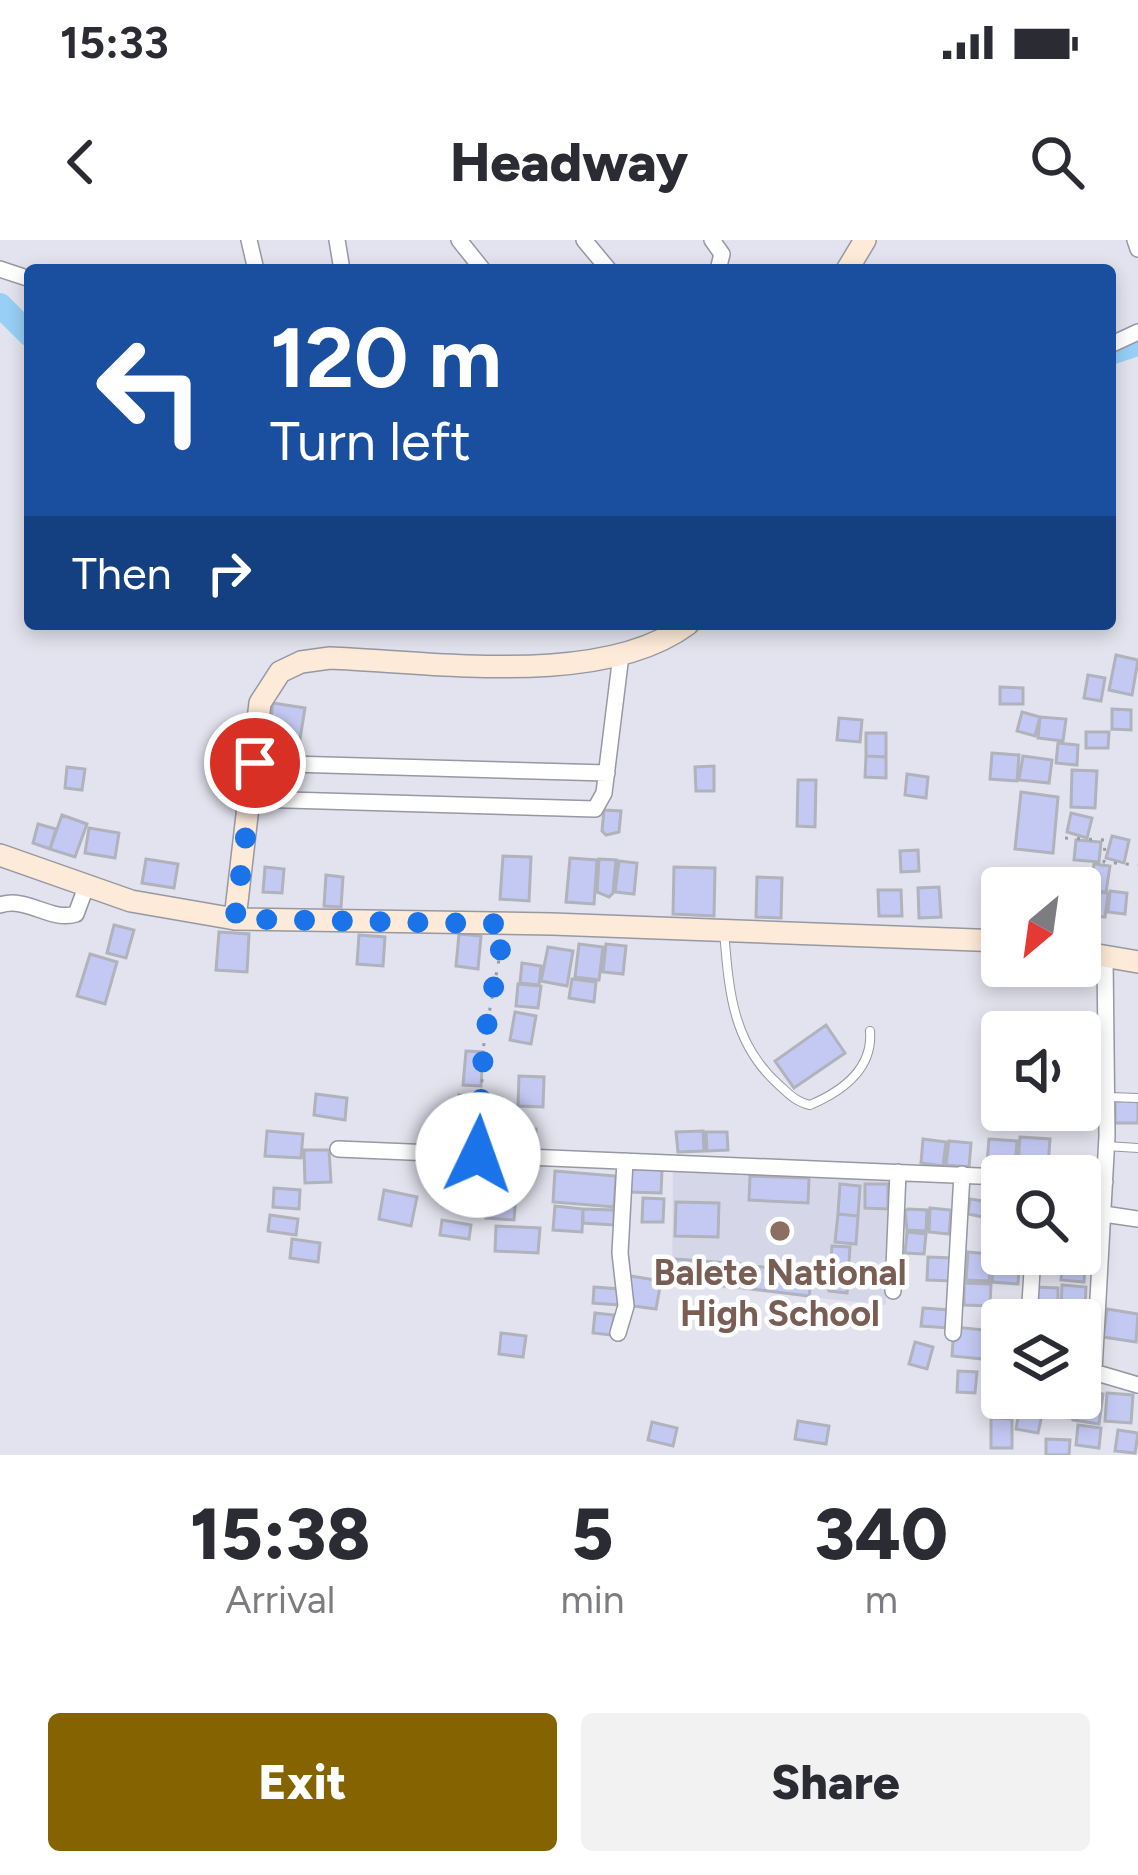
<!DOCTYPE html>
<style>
:root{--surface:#fff;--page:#f2f2f3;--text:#2b2b33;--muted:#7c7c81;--accent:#856400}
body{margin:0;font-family:Figtree,sans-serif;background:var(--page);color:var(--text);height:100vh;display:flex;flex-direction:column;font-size:45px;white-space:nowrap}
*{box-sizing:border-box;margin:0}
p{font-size:39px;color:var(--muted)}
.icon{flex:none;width:66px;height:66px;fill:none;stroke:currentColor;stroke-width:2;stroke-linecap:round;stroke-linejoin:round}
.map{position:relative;height:1215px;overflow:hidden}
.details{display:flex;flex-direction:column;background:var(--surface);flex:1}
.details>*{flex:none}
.hud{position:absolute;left:24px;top:24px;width:1092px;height:366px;border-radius:12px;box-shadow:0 6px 18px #0003;background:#1a4fa0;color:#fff;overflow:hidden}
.needle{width:78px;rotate:209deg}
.buttons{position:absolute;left:981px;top:627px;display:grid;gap:24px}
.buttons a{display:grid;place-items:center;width:120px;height:120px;border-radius:12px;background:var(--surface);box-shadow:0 6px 18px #0003;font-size:60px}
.pin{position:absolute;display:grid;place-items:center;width:102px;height:102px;color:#fff;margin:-51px;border:6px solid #fff;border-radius:50%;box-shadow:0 3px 12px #0007}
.me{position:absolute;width:132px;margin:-66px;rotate:3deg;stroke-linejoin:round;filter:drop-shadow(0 0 9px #0008)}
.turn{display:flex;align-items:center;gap:42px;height:252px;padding:0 48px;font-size:54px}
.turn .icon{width:156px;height:156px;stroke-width:2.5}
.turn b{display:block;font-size:84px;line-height:102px}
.then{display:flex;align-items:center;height:114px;padding:0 48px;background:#0003;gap:24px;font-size:45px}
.eta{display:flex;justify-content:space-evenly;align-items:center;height:204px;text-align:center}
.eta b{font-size:72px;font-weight:800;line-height:84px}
.primary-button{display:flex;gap:24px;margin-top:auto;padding:24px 48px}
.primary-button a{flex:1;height:138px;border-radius:12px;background:var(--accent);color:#fff;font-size:48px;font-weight:800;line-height:138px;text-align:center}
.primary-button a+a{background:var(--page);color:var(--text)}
.status{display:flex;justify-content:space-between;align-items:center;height:84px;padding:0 60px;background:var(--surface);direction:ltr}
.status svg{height:33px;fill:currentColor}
header{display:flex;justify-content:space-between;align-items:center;height:156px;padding:0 48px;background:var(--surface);font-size:54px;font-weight:800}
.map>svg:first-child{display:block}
</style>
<div class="status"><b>15:33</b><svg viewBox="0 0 49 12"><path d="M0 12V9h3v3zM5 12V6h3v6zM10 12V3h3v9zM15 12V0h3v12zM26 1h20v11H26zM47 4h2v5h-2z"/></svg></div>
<header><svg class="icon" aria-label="back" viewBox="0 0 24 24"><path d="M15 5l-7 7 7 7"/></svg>Headway<svg class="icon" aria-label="search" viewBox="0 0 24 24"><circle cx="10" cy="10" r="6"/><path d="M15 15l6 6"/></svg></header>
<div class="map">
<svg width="1138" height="1215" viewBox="0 0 1138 1215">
<rect width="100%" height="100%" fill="#e2e3ee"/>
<path fill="#d5d7e9" d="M673,930L890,940L886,1065L672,1043Z"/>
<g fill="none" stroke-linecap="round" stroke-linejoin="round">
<path stroke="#97cff6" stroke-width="24" d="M0,65L30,95
M1110,113L1138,104"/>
</g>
<path fill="#c4c9f4" stroke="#b0b2bc" stroke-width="3" d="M1116,415L1138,420L1132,455L1109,450Z
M1088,435L1105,438L1101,461L1084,458Z
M1000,447L1023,448V464H1000Z
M273,463L305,468L299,505L268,500Z
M1112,469L1131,470V490L1112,489Z
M1022,472L1040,477L1035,496L1017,491Z
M1040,477L1066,479L1063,501L1038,498Z
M839,478L862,480L860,502L837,500Z
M1086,492H1109L1108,508H1086Z
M866,493H886V517L866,516Z
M1058,503L1078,505L1077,525L1056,523Z
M992,513L1019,515L1017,541L990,539Z
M866,516L886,517V538L865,537Z
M1023,516L1052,520L1049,543L1019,540Z
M714,526V551H696L695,527Z
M67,527L85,529L82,550L65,548Z
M1072,530L1097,531L1095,568L1071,567Z
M907,534L928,537L926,558L905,555Z
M798,540H816L815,587L797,586Z
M1021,552L1058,557L1053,613L1015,609Z
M604,570L621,571L619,592L606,595L602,591Z
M1071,573L1092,578L1087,598L1067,592Z
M62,575L87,584L75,617L50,609Z
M38,584L56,589L50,609L33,603Z
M89,588L119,593L115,618L85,613Z
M1112,596L1129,600L1124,623L1106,618Z
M1076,600L1101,602L1099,622L1074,620Z
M918,610L919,631L901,632L900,611Z
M503,616L531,617L529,661L500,659Z
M570,618L597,620L594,664L566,662Z
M146,619L178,624L174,648L142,643Z
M599,619L616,620L613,653L609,657L597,652Z
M619,621L637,623L634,654L615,652Z
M1094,624L1110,626L1106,652L1089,650Z
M265,627L284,629L282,653L263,652Z
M674,627L715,628L714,676L673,674Z
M326,635L343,637L341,667L324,666Z
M757,637L782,638L781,678L756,677Z
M939,647L941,677L919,678L918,648Z
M878,650H901L902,676H879Z
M1110,651L1127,653L1125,674L1108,672Z
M1090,652L1108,653L1105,677L1088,676Z
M114,685L134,690L126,718L107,713Z
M219,692L249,694L247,732L216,730Z
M459,694L481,696L478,729L456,726Z
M359,695L385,697L383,726L357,724Z
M579,704L603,707L599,740L575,737Z
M606,704L626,706L623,734L603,732Z
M548,707L573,711L567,746L541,741Z
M90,714L117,722L105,764L77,756Z
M522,723L541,726L539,745L520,743Z
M572,739L596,742L594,762L569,758Z
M518,744L541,746L538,768L516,766Z
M515,772L536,776L531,804L510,800Z
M826,785L845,813L794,848L775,821Z
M466,811L483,812L481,846L463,845Z
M519,836L544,837L543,867L518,866Z
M316,854L347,858L345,880L314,875Z
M459,855L480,857L478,884L456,882Z
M1115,861H1138V883H1115Z
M486,883L510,885L508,912L484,910Z
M439,886H464L463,912L439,911Z
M514,887L536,889L535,909L512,907Z
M267,891L303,894L301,918L265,916Z
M703,891L704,911L678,912L676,892Z
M706,892H727L728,910L707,911Z
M1020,897L1050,899L1048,926L1018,924Z
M923,899L946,902L943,926L921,923Z
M989,899L1017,901L1015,926L987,923Z
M949,901L971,903L969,927L946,925Z
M304,910H329L331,942L305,943Z
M631,928L662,930L661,953L629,952Z
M555,931L616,936L614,967L553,962Z
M750,936L809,938L808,963L749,960Z
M840,944L860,946L858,976L838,974Z
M865,944H888V969L865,968Z
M274,948L300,950L299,969L273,967Z
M384,950L417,957L411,986L379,979Z
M488,951L516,953L514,980L486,978Z
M643,958L664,959L663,982H642Z
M970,959L996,963L993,979L968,974Z
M676,962L719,963L718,997L675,996Z
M555,966L583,969L582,992L553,990Z
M930,968L951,970L949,994L929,992Z
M583,969L614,970V985L583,983Z
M908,969L927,970L926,991L907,990L905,971Z
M838,974L858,976L856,1004L835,1002Z
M270,975L298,979L296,995L268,991Z
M442,980L471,985L469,999L440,995Z
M496,986L540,988L538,1013L495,1011Z
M907,992L926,994L924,1014L905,1013Z
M292,999L320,1003L318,1022L290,1018Z
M832,1006L850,1007L847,1053L829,1051Z
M968,1012L991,1014L989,1041L966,1040Z
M994,1014L1020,1016L1018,1044L992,1042Z
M928,1017L952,1018L951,1041L927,1040Z
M675,1019L740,1024L739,1047L674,1042Z
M1063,1023L1085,1024L1084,1042L1061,1040Z
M747,1025L812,1034L809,1056L744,1048Z
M631,1036L661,1041L656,1069L626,1065Z
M964,1043L991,1044L990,1066L964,1065Z
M1062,1045L1086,1047L1085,1068L1061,1067Z
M594,1047L620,1049L619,1065L593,1063Z
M1035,1047L1058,1048V1067L1035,1066Z
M923,1068L950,1070L949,1088L921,1086Z
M1107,1069L1138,1074L1136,1102L1103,1097Z
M595,1073L614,1075L612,1095L593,1093Z
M954,1087L985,1090L983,1119L952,1116Z
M501,1093L526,1096L523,1117L499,1114Z
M915,1102L933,1107L927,1129L909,1124Z
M958,1131L977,1132L975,1153L957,1152Z
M1080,1150L1103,1154L1099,1184L1073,1180Z
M1107,1153L1133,1155L1131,1183L1105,1181Z
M1047,1158H1072L1071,1178L1046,1176Z
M1020,1165L1043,1170L1038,1193L1016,1189Z
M991,1178L1012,1179V1208H991Z
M798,1181L829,1186L826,1204L795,1199Z
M652,1182L677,1188L673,1206L648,1200Z
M1078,1185L1101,1188L1099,1208L1076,1205Z
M1118,1190L1138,1193L1135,1213L1115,1211Z
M1046,1199L1070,1200L1069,1215H1046Z"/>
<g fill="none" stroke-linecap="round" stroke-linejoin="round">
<g stroke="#9698a2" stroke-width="10">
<path id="lane" d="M724,691C729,751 732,803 779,845C789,854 796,862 810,865C843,851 873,828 870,791
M1110,857L1138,858
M1106,906L1138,908"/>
</g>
<g stroke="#9698a2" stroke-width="18">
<path id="street" d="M249,0L256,30
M337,0L342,30
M459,0L483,30
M584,0L609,30
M712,0L722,14L718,30
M1135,0L1138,9
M0,29L30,39
M1110,105L1138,92
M255,523L607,533
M251,559L595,569L604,553L621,415
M0,665C27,656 50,682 76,674L86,647
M338,909L1002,937
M1080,941L1105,942
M1104,974L1138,979
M893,1051L898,932
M1029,1080L1033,1014
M618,1093L626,1066L620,1013L625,921
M953,1093L962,934
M1080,1128L1138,1145
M1094,1131L1107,896L1105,717"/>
</g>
<g stroke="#9698a2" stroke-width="24">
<path id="secondary" d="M847,30L865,0
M0,615L131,661L235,679L552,684L1002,701
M235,679L260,463L280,432L301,422L330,418C433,422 603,448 688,384
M1080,712L1138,722"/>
</g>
<path stroke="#9b9ca4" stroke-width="3" stroke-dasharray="3 9" stroke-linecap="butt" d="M1065,598L1105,600L1104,622L1138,625
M479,902L484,801L502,703"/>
<use href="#lane" stroke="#fff" stroke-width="8"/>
<use href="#street" stroke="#fff" stroke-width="15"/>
<use href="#secondary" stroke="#fdead8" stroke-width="21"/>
</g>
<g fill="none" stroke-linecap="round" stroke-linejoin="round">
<path stroke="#1a73e8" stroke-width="21" stroke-dasharray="0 37.8" d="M255,523L235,679L505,684L484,801L478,915"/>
</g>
<circle fill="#8d6e63" stroke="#fff" stroke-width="4.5" cx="780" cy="991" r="12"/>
<g text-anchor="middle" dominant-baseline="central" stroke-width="9" stroke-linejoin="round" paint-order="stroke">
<g font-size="36" font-weight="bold" fill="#785e54" stroke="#fff">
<text x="780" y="1032">Balete National<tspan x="780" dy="41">High School</tspan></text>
</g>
</g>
</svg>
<div class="buttons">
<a><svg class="needle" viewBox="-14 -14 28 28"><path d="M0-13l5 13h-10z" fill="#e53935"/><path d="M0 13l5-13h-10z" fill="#7c7c81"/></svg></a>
<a><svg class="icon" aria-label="sound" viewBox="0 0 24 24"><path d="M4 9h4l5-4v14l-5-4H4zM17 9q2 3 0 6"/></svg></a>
<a><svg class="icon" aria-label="search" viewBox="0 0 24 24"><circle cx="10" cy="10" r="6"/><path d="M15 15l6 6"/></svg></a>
<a><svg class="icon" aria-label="layers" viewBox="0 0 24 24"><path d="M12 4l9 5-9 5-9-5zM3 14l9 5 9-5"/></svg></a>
</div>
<div class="pin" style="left:255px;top:523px;background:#d93025"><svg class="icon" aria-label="arrive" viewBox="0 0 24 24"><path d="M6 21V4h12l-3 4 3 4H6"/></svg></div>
<svg class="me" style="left:478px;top:915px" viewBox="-20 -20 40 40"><circle r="19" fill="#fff"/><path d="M0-13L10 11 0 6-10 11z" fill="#1a73e8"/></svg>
<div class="hud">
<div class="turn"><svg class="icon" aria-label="left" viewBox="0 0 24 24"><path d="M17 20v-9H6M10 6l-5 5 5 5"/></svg><div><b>120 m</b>Turn left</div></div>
<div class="then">Then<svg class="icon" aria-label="right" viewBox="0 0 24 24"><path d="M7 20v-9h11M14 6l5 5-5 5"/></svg></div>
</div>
</div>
<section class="details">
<div class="eta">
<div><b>15:38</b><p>Arrival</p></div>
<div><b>5</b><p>min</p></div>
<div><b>340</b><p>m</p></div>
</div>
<div class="primary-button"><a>Exit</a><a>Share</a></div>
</section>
